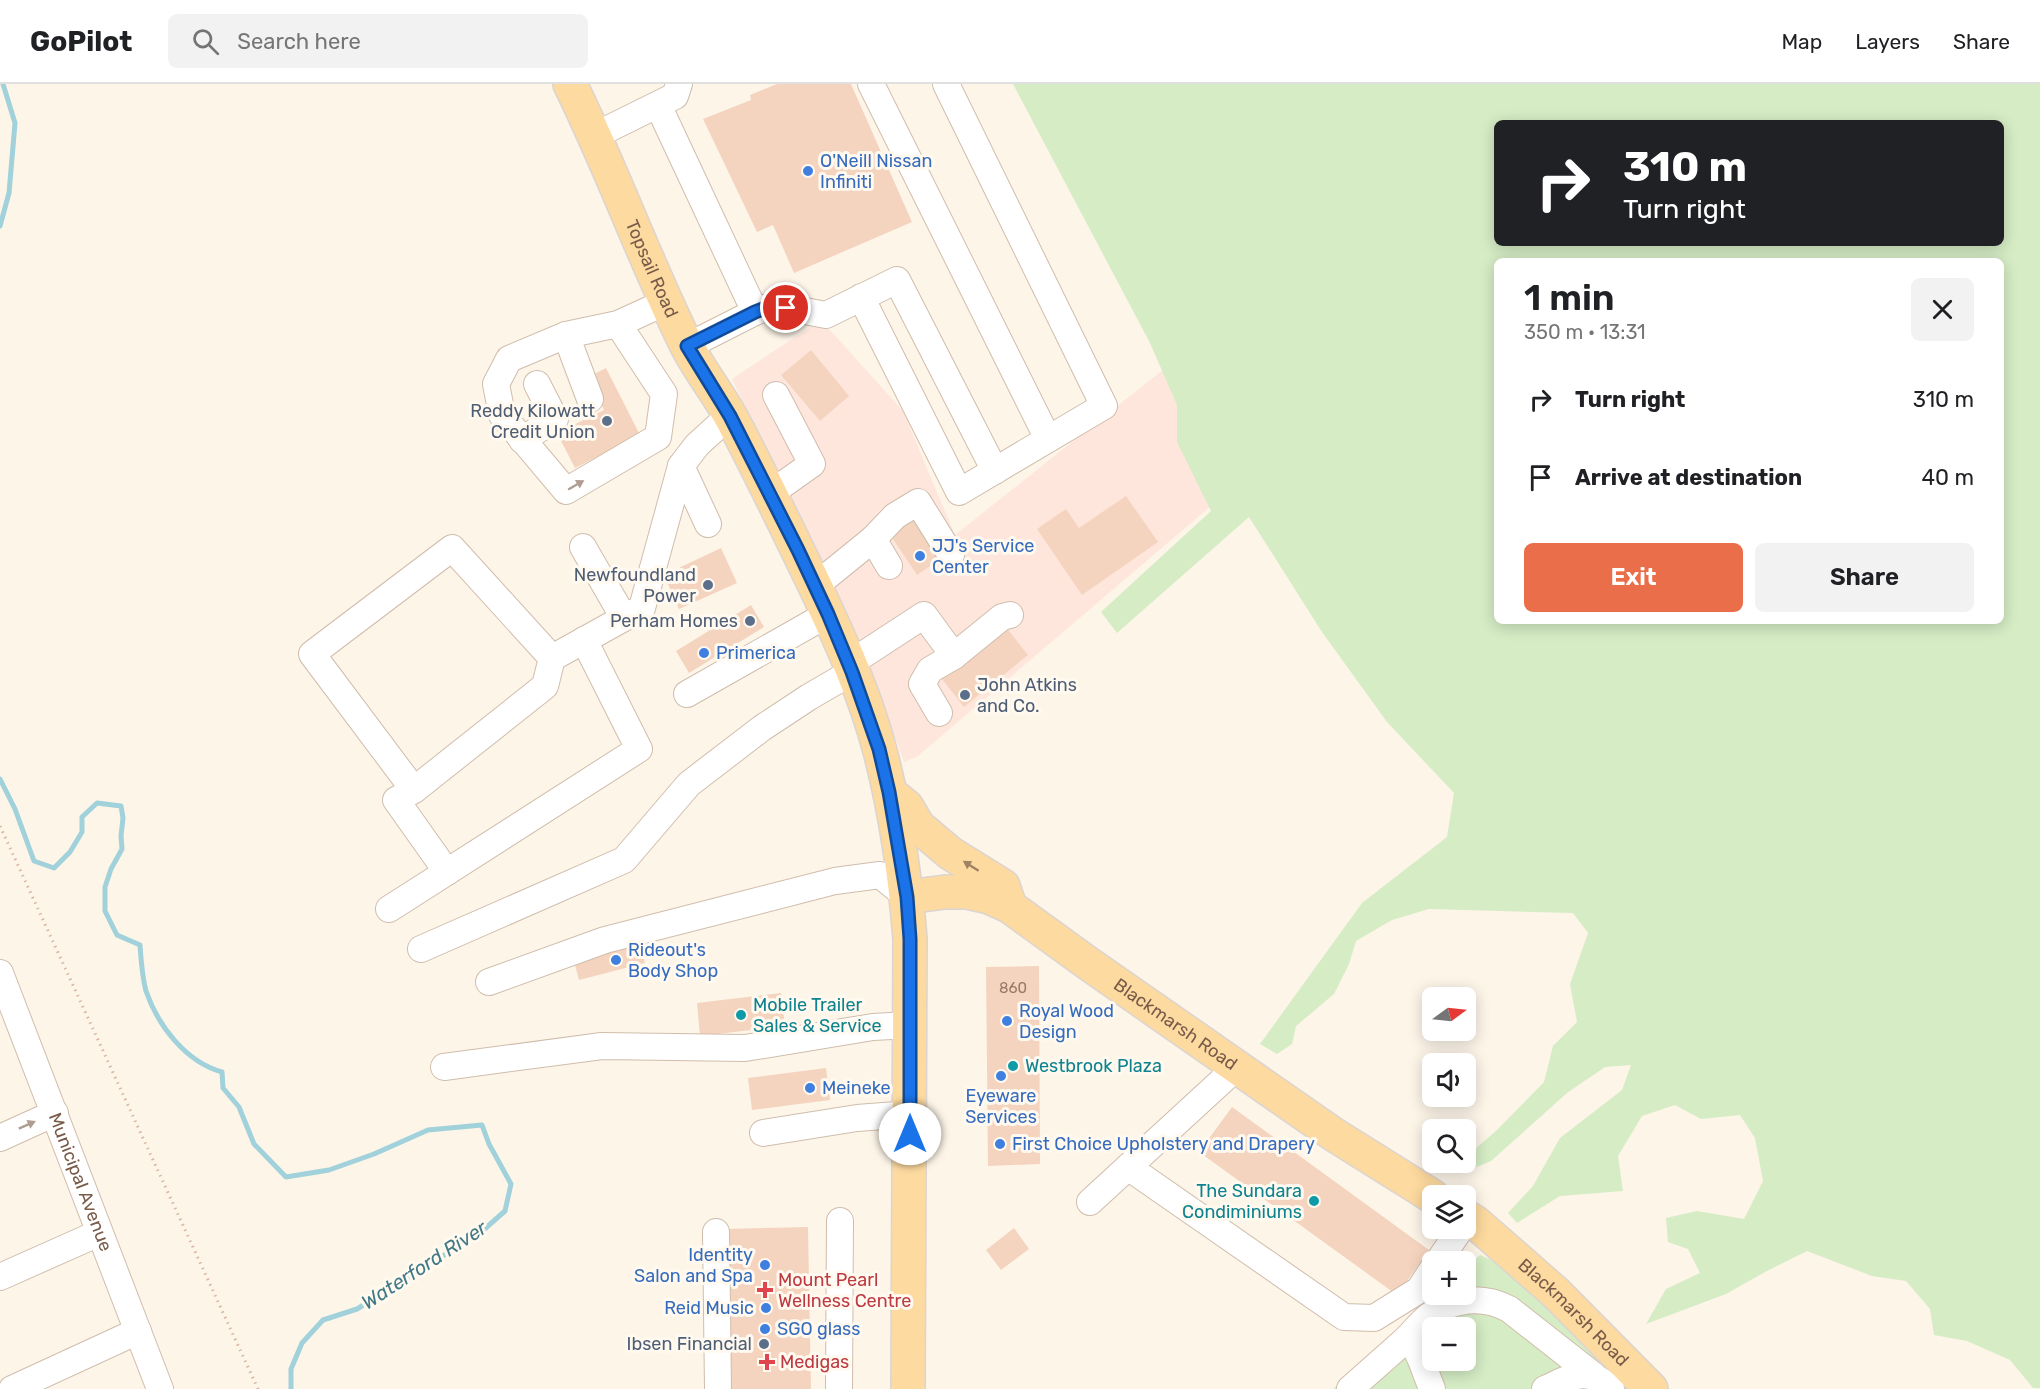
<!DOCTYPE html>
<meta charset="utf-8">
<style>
:root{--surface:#fff;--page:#f2f2f2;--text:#202124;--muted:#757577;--line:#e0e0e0;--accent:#eb6e4a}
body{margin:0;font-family:Rubik,sans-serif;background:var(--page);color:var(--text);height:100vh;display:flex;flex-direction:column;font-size:22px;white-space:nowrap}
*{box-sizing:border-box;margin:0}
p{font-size:20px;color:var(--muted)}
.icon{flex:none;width:33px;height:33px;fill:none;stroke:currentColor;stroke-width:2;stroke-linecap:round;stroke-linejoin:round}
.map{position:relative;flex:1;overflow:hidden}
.side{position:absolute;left:1494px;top:174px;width:510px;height:366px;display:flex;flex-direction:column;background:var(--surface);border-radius:9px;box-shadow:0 3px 15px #0003}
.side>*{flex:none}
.banner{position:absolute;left:1494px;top:36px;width:510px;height:126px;border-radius:9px;box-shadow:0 3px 15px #0003;background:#202124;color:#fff;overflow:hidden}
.needle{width:39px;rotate:75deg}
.controls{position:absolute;left:1422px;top:903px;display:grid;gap:12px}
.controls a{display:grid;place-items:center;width:54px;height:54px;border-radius:9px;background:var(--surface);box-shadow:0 3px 15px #0003;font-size:30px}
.pin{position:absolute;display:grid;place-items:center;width:51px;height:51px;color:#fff;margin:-26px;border:3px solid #fff;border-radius:50%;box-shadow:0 2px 6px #0007}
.me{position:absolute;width:66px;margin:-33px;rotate:0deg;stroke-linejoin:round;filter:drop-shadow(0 0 4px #0008)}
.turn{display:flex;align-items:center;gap:21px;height:126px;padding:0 30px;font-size:27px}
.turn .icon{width:78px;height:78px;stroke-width:2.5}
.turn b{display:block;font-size:42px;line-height:51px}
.round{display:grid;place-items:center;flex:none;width:63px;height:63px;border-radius:9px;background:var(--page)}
.head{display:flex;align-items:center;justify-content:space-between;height:102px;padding:0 30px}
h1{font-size:36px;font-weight:600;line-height:45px}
.primary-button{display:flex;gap:12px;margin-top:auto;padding:12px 30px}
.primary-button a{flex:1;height:69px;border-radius:9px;background:var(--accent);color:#fff;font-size:24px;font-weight:600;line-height:69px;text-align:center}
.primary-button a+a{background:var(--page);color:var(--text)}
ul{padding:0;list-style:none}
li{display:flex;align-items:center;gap:18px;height:78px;padding:0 30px}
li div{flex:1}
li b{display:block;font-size:22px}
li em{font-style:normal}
header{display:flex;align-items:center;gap:36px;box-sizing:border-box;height:84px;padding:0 30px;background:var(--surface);border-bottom:2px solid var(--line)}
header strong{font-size:28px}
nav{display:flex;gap:33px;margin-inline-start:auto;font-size:21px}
.search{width:420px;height:54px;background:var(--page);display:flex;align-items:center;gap:15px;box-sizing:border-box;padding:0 21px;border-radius:9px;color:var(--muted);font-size:22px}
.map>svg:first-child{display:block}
</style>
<header>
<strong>GoPilot</strong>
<div class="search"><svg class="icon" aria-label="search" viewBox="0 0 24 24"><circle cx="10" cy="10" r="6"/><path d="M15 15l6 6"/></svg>Search here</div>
<nav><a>Map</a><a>Layers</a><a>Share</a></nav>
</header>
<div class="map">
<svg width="2040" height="1305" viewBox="0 0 2040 1305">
<rect width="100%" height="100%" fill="#fdf5e8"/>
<path fill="#fee6dc" d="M821,236L903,327L955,451L1169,281L1239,398L918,672L904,678L867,577L848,534L732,295Z"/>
<path fill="#d5ecc5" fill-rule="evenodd" d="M1013,0H2040V1304H2033L2010,1276L1967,1257L1934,1251L1930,1225L1906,1197L1872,1192L1807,1167L1765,1188L1726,1210L1646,1240L1666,1205L1700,1189L1688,1165L1668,1158L1666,1134L1697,1127L1744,1135L1763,1097L1755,1054L1740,1031L1701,1035L1675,1021L1642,1032L1618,1072L1623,1107L1560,1112L1517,1139L1508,1129L1533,1102L1560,1054L1622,1006L1631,981L1605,983L1567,1009L1491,1077L1462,1089L1466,1073L1498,1045L1544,998L1553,962L1577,938L1570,900L1588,849L1573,829L1429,825L1392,836L1356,857L1349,880L1334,910L1296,942L1292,960L1277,970L1260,960L1362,819L1447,753L1454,709L1387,638L1322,548L1249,433L1117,549L1101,528L1211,427L1177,358V321L1150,259ZM1497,39H2001V159H1497ZM1497,177H2001V537H1497Z
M1480,1171L1501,1180L1599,1272L1630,1305H1333L1436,1211L1466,1210V1184ZM1432,1244H1466V1276H1432Z"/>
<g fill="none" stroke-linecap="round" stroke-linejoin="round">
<path stroke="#a1d1da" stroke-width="5" d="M0,142L9,109L15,39L3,0
M0,695L15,725L34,777L54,784L70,768L82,748V733L97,719L121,722L123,734L121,752L122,765L111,785L105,803V827L117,851L140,861C141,876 142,892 146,907C158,942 186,978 222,988L223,1004L239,1023L254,1060L286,1093L329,1086L374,1070L428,1046L482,1041L489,1060L511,1100L505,1127L480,1149L357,1225L323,1236L302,1259L291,1285V1305"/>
</g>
<path fill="#f4d4bf" d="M777,0H851L912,138L794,189L773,141L757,148L703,35L751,16L750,11Z
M811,266L849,312L820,337L781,291Z
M606,284L640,351L575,384L557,349L604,326L588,293Z
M1126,412L1158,458L1082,511L1037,445L1066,425L1079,444Z
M913,427L945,472L917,491L887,446Z
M721,464L737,499L679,525L664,491Z
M751,521L764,543L689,589L676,567Z
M1002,538L1028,571L964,623L938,590Z
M640,860L645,879L579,896L574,877Z
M1039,882L1040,1080L988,1082L986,883Z
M781,909L785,942L700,952L697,919Z
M826,984L830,1016L752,1026L748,994Z
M1232,1023L1429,1166L1397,1211L1199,1068Z
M808,1143L811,1305H729L726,1145Z
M1014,1144L1029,1165L1001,1186L986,1166Z"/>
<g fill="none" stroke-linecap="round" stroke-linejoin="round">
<g stroke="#d0bdac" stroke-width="28">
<g id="minor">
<path d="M871,0L1048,355"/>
<path d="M658,21L755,228"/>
<path d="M594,52L675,12L679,0"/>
<path d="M861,213L959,408L1104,322L946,0"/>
<path d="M618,240L664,310L658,353L566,407L502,331L496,300L509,275L566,251L618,240L666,218"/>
<path d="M566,251L590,315"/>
<path d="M688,262L755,228L773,221L826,231L897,196L995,387"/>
<path d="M522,356L555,335L537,300"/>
<path d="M771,409L812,380L776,311"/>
<path d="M708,440L681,382L697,361L730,331"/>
<path d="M873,455L895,432L918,418L951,471"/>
<path d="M583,463L624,534"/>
<path d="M815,502L873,455L889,482"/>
<path d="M552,574L545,602L414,706L312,570L452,464L552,574L642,524L681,382"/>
<path d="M849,580L924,531L954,572L1002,533L1010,531"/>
<path d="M687,610L828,530"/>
<path d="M939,629L922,600L930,586L954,572"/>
<path d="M414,706L396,716L447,788"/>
<path d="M389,825L639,665L584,556"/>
<path d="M421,865L624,776L689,700L762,644L809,613L852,588"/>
<path id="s1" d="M0,889L160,1305"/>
<path d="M489,898L605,856L835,797L880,791L907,813"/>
<path d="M444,983L602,962L745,964L873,943L910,941"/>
<path d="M763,1049L857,1034L910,1030"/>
<path d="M0,1054L55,1029"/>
<path d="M1128,1083L1344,1233L1374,1234L1419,1206L1432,1186"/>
<path d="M1090,1118L1237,983"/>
<path d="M716,1148L718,1305"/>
<path d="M1438,1178L1461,1144"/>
<path d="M0,1193L99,1149"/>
<path d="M1410,1252L1421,1276L1432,1305"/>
<path d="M12,1305L138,1247"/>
<path d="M839,1305L840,1137"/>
<path d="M1350,1305C1368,1289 1385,1274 1403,1258C1412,1250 1420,1239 1429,1232C1453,1214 1483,1211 1509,1225L1593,1291"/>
<path d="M1545,1305C1572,1293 1586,1281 1611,1305"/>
</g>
</g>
<g stroke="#dcd4d0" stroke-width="36">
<g id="major">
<path id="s2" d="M570,0C612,85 644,175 686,260C699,286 718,309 732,335C761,390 788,446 815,502C840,555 865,610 880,667C896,728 905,792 910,855L908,1305"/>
<path d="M890,709L907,723L918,742L950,769L1003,802L1008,817"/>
<path id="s3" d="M907,813L945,808H966L989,813L1009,822L1089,880L1333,1050L1432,1112"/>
<path id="s4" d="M1466,1133L1476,1139L1556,1209L1651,1305"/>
</g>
</g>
<path stroke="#d9b7a1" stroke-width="3" stroke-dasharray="1.5 4.5" stroke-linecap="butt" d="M0,742L258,1305"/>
<use href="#minor" stroke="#fff" stroke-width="26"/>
<use href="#major" stroke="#fdda9f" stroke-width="33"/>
</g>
<defs><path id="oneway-solid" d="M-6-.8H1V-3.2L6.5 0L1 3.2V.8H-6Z" transform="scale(1.5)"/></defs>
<g fill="#af9d92">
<use href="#oneway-solid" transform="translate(576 401) rotate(-30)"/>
<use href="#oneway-solid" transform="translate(27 1041) rotate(-24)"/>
</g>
<use fill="#a18164" href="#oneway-solid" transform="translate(971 782) rotate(-148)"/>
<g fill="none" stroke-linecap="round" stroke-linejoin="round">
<g stroke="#114b97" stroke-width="15">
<path id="route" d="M786,224L773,221L755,228L687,262L730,332L798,466L828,530L852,588L879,665L889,708L907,813L910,855V1050"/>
</g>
<use href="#route" stroke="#1a73e8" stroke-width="10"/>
</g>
<g fill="#3f7fe0" stroke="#fff9ef" stroke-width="2">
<circle cx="808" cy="87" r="6"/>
<circle cx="920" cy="472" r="6"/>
<circle cx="704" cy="569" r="6"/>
<circle cx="616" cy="876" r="6"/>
<circle cx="1007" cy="937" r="6"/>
<circle cx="1001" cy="992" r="6"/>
<circle cx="810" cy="1004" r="6"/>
<circle cx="1000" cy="1060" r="6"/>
<circle cx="765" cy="1181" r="6"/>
<circle cx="766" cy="1224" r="6"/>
<circle cx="765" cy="1245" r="6"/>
</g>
<g fill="#5c6f8a" stroke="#fff9ef" stroke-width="2">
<circle cx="607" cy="337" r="6"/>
<circle cx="708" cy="501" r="6"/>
<circle cx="750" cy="537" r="6"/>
<circle cx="965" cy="611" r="6"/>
<circle cx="764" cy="1260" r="6"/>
</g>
<g fill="#0f9aa8" stroke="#fff9ef" stroke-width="2">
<circle cx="741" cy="931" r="6"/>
<circle cx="1013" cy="982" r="6"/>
<circle cx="1314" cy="1117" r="6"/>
</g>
<g fill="#e0444e" stroke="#fff9ef" stroke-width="2">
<path d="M762 1197h6v6h6v6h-6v6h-6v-6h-6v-6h6z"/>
<path d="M764 1269h6v6h6v6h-6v6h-6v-6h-6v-6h6z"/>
</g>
<g text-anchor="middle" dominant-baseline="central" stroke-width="6" stroke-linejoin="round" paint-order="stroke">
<g font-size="15" fill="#987967">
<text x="1013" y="904">860</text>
</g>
<g font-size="18" fill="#366cbe" stroke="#fff9ef" text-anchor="start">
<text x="820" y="77">O'Neill Nissan<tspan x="820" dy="21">Infiniti</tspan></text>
<text x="932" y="462">JJ's Service<tspan x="932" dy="21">Center</tspan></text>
<text x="716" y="569">Primerica</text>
<text x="628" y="866">Rideout's<tspan x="628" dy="21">Body Shop</tspan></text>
<text x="1019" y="927">Royal Wood<tspan x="1019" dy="21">Design</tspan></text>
<text x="822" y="1004">Meineke</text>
<text x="1001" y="1012" text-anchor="middle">Eyeware<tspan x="1001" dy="21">Services</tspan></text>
<text x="1012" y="1060">First Choice Upholstery and Drapery</text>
<text x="753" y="1171" text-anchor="end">Identity<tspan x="753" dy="21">Salon and Spa</tspan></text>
<text x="754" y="1224" text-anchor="end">Reid Music</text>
<text x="777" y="1245">SGO glass</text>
</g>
<g font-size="18" fill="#795b4a" stroke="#fff9ef">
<text stroke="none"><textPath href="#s2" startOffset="202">Topsail Road</textPath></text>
<text stroke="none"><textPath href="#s3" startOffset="309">Blackmarsh Road</textPath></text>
<text stroke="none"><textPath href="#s1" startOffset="224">Municipal Avenue</textPath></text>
<text stroke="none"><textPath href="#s4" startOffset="144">Blackmarsh Road</textPath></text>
</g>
<g font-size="18" fill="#4e5e75" stroke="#fff9ef" text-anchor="end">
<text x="595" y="327">Reddy Kilowatt<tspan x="595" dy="21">Credit Union</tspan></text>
<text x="696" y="491">Newfoundland<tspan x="696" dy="21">Power</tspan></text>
<text x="738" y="537">Perham Homes</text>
<text x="977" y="601" text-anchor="start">John Atkins<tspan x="977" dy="21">and Co.</tspan></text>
<text x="752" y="1260">Ibsen Financial</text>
</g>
<g font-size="18" fill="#0d838f" stroke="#fff9ef" text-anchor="start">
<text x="753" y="921">Mobile Trailer<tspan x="753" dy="21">Sales &amp; Service</tspan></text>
<text x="1025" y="982">Westbrook Plaza</text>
<text x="1302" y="1107" text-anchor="end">The Sundara<tspan x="1302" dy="21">Condiminiums</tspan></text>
</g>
<g font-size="18" fill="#be3a42" stroke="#fff9ef" text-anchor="start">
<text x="778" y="1196">Mount Pearl<tspan x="778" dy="21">Wellness Centre</tspan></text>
<text x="780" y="1278">Medigas</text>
</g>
<g font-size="20" font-style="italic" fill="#407a86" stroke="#fff9ef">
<text transform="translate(424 1181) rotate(-33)">Waterford River</text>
</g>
</g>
</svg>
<div class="controls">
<a><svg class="needle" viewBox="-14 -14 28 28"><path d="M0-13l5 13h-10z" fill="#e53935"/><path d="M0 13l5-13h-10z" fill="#757577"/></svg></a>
<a><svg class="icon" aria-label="sound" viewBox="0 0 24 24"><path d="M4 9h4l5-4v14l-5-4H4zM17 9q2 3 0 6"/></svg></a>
<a><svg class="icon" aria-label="search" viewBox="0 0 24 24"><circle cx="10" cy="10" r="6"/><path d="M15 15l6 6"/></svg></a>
<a><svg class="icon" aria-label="layers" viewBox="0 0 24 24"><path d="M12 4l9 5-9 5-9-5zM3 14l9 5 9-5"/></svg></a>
<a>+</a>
<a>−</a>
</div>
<div class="pin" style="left:786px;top:224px;background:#d93025"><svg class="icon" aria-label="arrive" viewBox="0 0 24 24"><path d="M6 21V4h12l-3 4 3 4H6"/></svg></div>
<svg class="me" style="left:910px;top:1050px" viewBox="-20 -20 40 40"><circle r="19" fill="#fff"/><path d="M0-13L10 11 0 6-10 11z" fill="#1a73e8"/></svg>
<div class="banner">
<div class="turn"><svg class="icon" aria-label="right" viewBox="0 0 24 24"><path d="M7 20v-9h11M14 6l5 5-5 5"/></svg><div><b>310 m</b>Turn right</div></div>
</div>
<section class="side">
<div class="head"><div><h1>1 min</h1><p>350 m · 13:31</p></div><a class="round"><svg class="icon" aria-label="close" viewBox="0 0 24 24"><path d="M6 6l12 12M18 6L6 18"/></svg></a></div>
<ul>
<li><svg class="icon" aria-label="right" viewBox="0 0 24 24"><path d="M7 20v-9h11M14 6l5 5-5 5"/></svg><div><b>Turn right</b></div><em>310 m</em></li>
<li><svg class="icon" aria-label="arrive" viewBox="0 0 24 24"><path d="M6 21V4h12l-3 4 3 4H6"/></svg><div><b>Arrive at destination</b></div><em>40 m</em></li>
</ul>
<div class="primary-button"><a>Exit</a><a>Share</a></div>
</section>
</div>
